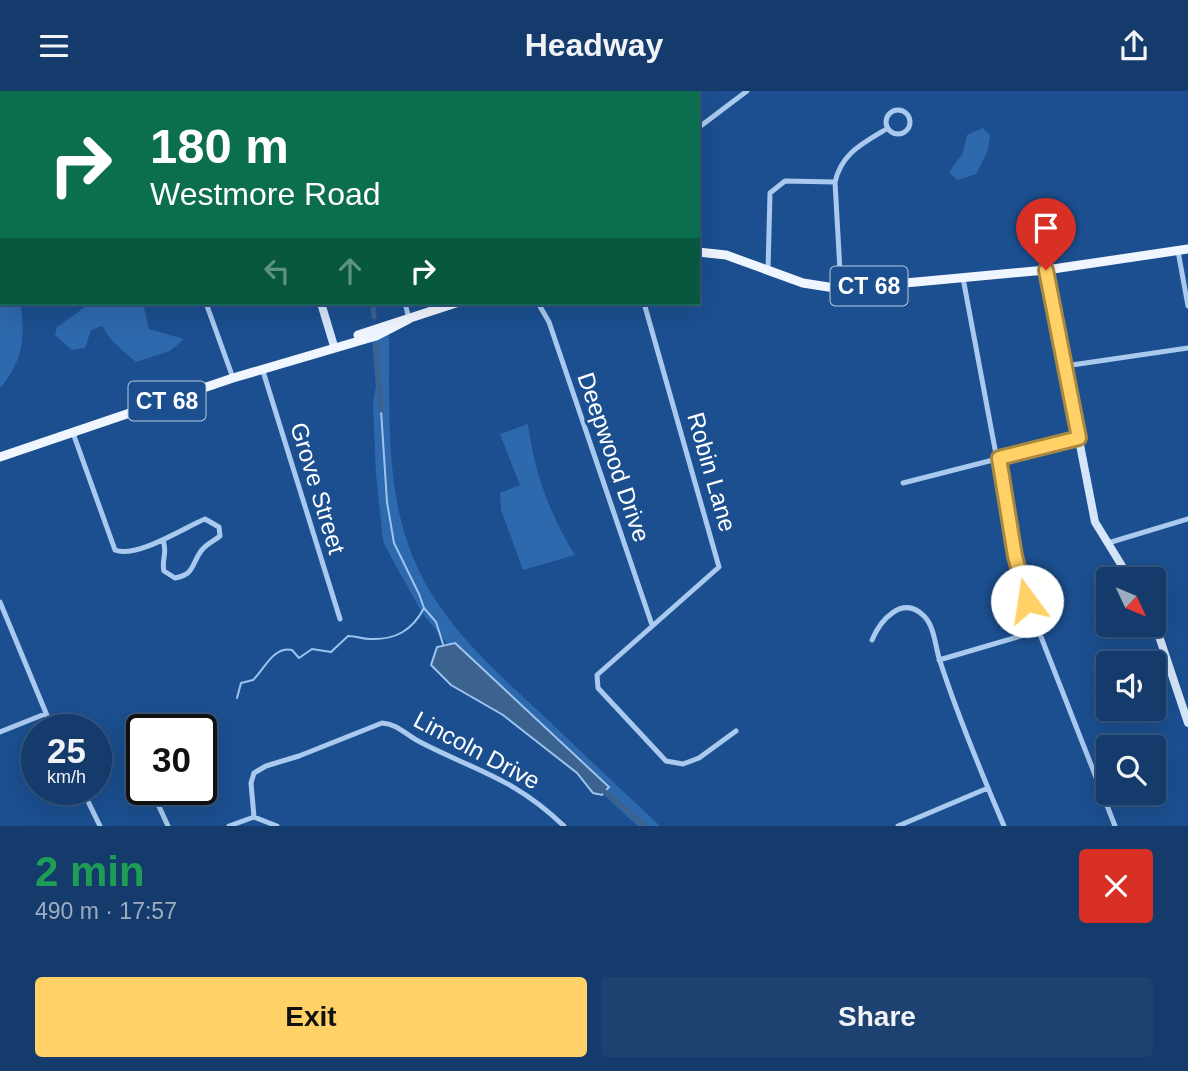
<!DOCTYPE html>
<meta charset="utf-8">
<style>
:root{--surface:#143b6b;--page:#1d4271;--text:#f1f3f6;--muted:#9dadc1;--line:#33557e;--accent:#ffd166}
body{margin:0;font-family:Helvetica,sans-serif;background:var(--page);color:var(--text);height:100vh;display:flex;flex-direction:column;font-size:26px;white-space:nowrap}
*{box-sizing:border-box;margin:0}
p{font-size:23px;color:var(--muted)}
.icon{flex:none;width:38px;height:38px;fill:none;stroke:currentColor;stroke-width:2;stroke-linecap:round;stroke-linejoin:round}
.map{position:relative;height:735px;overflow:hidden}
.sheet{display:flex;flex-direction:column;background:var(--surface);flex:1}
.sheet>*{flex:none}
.hud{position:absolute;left:0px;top:0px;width:700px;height:214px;box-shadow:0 7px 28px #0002,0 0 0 2px var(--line);background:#0b6e4f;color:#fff;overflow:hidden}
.needle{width:46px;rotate:134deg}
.controls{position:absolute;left:1096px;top:476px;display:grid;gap:14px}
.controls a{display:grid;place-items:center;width:70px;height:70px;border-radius:7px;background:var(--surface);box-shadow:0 7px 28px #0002,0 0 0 2px var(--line);font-size:35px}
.speed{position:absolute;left:21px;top:623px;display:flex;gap:14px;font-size:35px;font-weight:700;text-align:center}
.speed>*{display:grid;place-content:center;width:91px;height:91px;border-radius:50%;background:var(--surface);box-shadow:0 7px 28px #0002,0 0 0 2px var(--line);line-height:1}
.speed small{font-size:18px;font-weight:400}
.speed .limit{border:4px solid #111;border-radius:10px;background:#fff;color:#111}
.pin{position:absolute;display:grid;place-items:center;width:60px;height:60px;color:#fff;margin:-72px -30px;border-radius:50% 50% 50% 0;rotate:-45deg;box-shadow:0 0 7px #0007}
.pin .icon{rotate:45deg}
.me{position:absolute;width:77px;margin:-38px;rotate:346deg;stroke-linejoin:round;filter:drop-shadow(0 0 5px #0008)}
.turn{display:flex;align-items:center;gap:24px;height:147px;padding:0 35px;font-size:32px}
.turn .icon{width:91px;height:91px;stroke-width:2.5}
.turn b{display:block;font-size:49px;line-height:60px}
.lanes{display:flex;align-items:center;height:66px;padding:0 35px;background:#0003;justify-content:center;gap:35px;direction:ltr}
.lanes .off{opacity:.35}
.round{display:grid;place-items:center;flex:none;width:74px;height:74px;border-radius:7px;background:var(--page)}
.summary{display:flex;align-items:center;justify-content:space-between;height:119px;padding:0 35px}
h1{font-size:42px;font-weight:700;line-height:52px;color:#1e9e55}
.button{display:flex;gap:14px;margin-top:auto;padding:14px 35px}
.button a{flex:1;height:80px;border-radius:7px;background:var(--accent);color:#111;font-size:28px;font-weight:700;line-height:80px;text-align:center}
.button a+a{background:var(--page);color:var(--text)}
header{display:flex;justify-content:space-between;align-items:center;height:91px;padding:0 35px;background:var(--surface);font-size:32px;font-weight:700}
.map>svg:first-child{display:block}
</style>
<header><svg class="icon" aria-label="menu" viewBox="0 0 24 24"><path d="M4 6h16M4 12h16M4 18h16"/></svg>Headway<svg class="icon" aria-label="share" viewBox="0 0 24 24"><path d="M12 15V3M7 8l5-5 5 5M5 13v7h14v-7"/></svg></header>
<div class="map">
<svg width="1188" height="735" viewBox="0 0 1188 735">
<rect width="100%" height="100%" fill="#1b4f8f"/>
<path fill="#2e69ad" d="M983,37L990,44L988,59L976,83L957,89L949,81L963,62L967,44Z
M0,84L2,212H20C26,245 23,271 0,297Z
M85,212H143L149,238L184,248L170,260L136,271L112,250L102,235L91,239L85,257L72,259L55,244L57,236L85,216Z
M389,242C390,310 385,381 406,447C430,524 491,576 548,629C585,665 623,700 660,735H638L518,626L453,560L423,523L392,468L383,450L376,383L373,312L376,296L372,247Z
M528,333C533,377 551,427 575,464L523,479L501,419L500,402L520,394L500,343Z"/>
<path fill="#3c6290" stroke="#9cc4f0" stroke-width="2" d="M455,552L609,696L602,704L593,702L577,682L503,624L451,594L431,574L437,556Z"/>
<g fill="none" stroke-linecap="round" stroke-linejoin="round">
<path stroke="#9cc4f0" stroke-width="2" d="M381,319L387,411L394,452L419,503L424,517L436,531L443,553
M237,607L241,592L253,589C264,579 273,555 292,559L299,567L312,558L331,561L348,545C356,545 362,548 370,548C395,549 412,540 424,517"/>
<path stroke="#3c6290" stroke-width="5" d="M328,0L329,2
M373,212L374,226
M376,254L381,319
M599,696L645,735"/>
<path stroke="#a9c9ee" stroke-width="5" d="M122,0L123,2
M642,0L643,2
M54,2L56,0
M886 31a12 12 0 1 1 24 0a12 12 0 1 1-24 0Z
M698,37L747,0
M1178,160L1188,215
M768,179L770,102L785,90L835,91
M963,187L1015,465L1027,510L1115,735
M841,198L835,91C842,61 864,52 888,37
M206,212L233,287
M405,212L409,228
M538,212L549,231L652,534
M644,212L719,476L597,584L598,597L666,670L683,673L699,667L736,640
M1065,275L1188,257
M262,277L340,528
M73,342L115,459C136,468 185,436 205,428L219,436L220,445C214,450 206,453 201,460C191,474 195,483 175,487L164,480C161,469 168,462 163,449
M903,392L1079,347
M1108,452L1188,428
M0,511L53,639
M872,549C880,530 902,503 924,525C935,536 935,556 940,570C958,626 981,681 1004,735
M939,569L1038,540
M0,641L45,623
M133,660L142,678
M82,698L100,735
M151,698L168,735
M254,726L251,692L254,682L266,675L299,665L382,632C398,633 406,644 420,651C478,681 514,687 564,735
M254,726L277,735
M229,735L254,726
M898,735L988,697"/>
<path stroke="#d6e6fa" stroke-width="8" d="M233,0L234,2
M1046,179L1095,431L1130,488
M321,212L334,255
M1153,527L1188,632"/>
<path stroke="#f0f6ff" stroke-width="9" d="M698,161L726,164L803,192L841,198L1046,179L1188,158
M358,244L456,212
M0,366L233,287L376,245L409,228"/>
</g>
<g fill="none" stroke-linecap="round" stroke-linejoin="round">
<g stroke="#a68842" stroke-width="18">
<path id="route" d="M1027,510L1015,465L999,367L1079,347L1046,179"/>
</g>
<use href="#route" stroke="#ffd166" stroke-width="12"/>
</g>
<g text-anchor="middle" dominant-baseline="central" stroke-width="6" stroke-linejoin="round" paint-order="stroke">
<g fill="#1b4f8f" stroke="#bbcadd" stroke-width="2">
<rect x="830.5" y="175.5" width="77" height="39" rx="5"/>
<rect x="128.5" y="290.5" width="77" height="39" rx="5"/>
</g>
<g font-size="23" font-weight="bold" fill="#fff">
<text x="869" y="195">CT 68</text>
<text x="167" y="310">CT 68</text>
</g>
<g font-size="24" fill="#fff" stroke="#1b4f8f">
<text transform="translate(614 366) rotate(71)">Deepwood Drive</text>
<text transform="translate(712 381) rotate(74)">Robin Lane</text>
<text transform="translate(318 397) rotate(73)">Grove Street</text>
<text transform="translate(477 659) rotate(28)">Lincoln Drive</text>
</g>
</g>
</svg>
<div class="controls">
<a><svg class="needle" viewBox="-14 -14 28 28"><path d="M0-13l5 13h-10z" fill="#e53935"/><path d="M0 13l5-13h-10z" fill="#9dadc1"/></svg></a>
<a><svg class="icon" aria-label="sound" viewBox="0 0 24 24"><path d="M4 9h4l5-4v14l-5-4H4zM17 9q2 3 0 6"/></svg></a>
<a><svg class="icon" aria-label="search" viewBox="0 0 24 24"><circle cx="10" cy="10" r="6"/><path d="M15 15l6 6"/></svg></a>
</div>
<div class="speed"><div>25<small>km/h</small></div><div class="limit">30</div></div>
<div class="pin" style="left:1046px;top:179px;background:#d93025"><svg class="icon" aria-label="arrive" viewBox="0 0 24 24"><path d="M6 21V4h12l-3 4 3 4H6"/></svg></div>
<svg class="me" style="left:1027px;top:510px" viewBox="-20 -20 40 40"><circle r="19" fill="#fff"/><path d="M0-13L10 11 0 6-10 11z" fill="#ffd166"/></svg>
<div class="hud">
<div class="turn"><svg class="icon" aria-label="right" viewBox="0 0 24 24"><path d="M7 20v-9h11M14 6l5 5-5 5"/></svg><div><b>180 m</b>Westmore Road</div></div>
<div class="lanes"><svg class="icon off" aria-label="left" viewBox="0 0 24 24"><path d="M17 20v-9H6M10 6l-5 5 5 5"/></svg><svg class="icon off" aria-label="ahead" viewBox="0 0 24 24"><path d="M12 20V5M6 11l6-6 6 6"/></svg><svg class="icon" aria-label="right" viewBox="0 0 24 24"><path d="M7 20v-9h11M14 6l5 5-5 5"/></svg></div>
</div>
</div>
<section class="sheet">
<div class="summary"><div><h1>2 min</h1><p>490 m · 17:57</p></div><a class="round" style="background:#d93025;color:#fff"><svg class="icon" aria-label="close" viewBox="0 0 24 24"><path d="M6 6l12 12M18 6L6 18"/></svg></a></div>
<div class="button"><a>Exit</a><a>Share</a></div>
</section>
